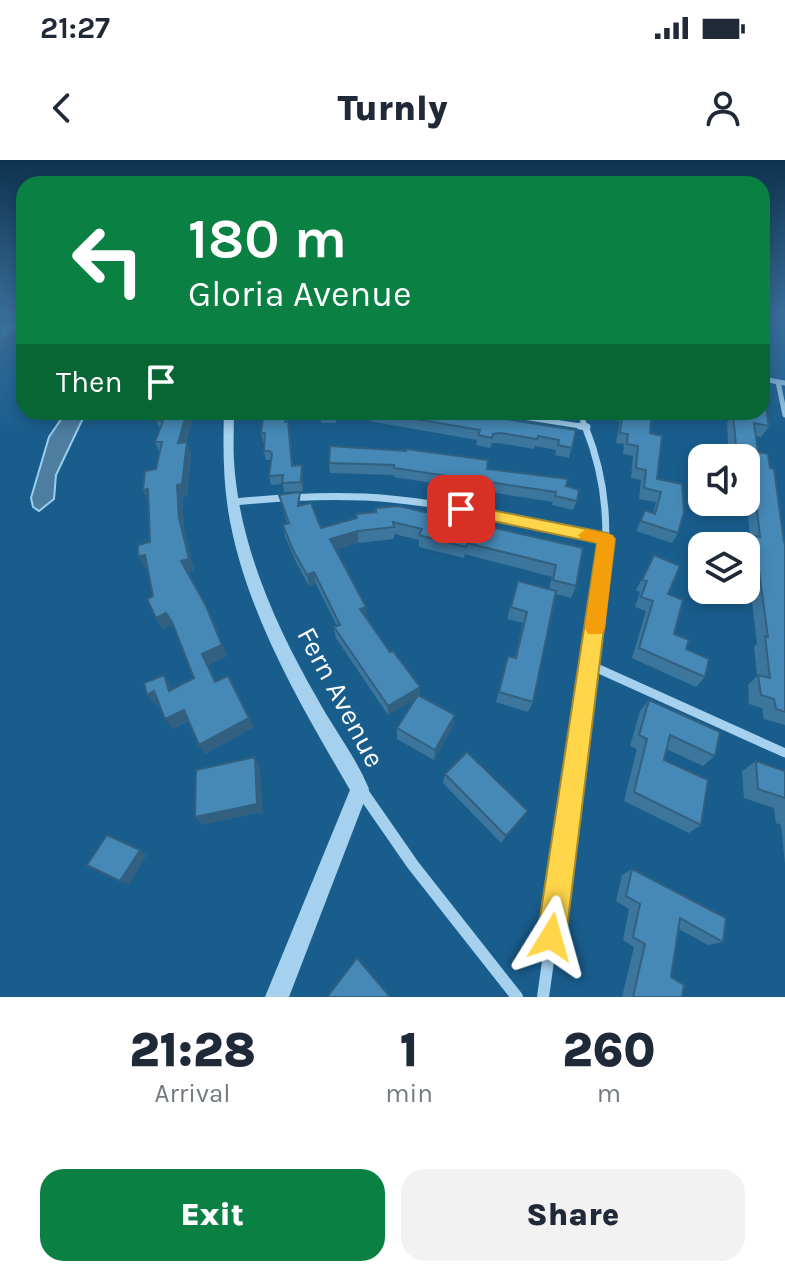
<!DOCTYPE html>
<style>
:root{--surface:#fff;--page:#f2f2f3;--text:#1f2937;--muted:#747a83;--accent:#0b8043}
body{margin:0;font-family:Karla,sans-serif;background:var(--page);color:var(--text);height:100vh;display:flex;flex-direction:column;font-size:30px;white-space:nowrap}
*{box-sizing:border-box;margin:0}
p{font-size:26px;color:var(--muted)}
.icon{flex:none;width:44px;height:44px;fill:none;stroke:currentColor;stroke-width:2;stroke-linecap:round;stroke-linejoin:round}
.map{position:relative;height:837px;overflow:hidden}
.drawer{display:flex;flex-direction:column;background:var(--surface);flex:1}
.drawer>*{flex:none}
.guide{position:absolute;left:16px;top:16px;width:754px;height:244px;border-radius:24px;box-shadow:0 4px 12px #0003;background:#0b8043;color:#fff;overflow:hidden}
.controls{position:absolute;left:688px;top:284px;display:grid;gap:16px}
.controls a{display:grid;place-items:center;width:72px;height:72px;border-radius:16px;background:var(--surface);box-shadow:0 4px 12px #0003;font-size:40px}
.pin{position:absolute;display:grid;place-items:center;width:68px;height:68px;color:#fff;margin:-34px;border-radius:16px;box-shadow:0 4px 12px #0006}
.me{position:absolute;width:88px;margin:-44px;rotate:8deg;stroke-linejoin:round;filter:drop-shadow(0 0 6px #0008)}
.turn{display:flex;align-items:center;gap:28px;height:168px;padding:0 40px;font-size:36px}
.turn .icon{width:104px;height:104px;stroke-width:2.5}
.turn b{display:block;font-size:56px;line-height:68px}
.then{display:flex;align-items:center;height:76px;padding:0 40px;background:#0003;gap:16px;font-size:30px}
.eta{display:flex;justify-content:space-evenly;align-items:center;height:136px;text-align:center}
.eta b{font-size:48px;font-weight:800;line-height:56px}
.action{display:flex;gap:16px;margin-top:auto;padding:16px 40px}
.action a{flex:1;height:92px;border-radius:24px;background:var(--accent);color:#fff;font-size:32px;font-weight:800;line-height:92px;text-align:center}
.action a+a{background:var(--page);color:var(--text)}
.status{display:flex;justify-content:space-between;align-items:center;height:56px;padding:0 40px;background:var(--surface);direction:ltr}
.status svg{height:22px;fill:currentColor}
header{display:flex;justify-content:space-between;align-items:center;height:104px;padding:0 40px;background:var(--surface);font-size:36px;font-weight:800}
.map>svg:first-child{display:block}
</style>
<div class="status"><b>21:27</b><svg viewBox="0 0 49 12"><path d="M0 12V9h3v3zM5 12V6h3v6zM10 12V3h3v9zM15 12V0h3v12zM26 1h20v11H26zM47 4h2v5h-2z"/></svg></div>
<header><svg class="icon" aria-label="back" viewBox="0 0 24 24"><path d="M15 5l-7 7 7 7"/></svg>Turnly<svg class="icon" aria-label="person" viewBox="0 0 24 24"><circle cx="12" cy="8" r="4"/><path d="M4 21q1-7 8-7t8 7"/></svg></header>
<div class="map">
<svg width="785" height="837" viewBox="0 0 785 837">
<rect width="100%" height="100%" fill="#195d8d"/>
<path fill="#4d7d9f" stroke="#98cef0" stroke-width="2" d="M66,252H86L56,315L54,339L39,351L33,347L31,338L49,277Z"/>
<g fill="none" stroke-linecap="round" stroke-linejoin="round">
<path stroke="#a5d1ee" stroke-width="5" d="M762,219L785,223
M778,222L785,255
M491,252L587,267
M579,252L586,268"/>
<path stroke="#a5d1ee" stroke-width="7" d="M580,266L587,267
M585,266C604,313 610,360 603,410
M233,342C286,337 338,334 391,339C464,346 536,364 607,379"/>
<path stroke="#a5d1ee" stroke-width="9" d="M590,505L785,593
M577,596L603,408"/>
<path stroke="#a5d1ee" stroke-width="12" d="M361,630L413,705L517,837
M543,837L577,594"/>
<path fill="#a5d1ee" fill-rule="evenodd" d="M224,252H234C234,268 233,285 234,301C239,385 276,467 317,538C333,568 356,597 369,629L289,837H265L350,630C300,544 244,450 228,350C223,317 223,285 224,252Z"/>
</g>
<path fill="#3c769d" d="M264,252H288L287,262L289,270L293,306L302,305L303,314V331L284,332L283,324L271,325L269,316L271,300H266L264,291L265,282H263L261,273Z
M312,252H338L336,263H321V259H313Z
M369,252H460L576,270L569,298L555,295L556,290L535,286L534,289L499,283H492L490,288L476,285L477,280L369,261Z
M611,252H636L635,256L650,273L657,319L678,373L672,383L636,371L645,350L653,353L656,342L639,339L641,320L631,318L633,296L623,294L624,284L616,283L620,261L610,259Z
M733,252H762L769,266L761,277L756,276L758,292L784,382L785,383V565L764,559L762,548L749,544L748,525L757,516L754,486L757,484L748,408L746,407V386H741L750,375L746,336V298H729L727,263Z
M194,255L186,282L191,294L187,336L182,337L184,370L194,410L188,412L212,458L227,496L208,505L216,522L254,567L205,594L188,561L173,569L159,543L155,545L164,515L172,529L194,518L173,465L163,469L156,458L148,407L145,408L150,382L149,342L143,330L156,309L160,293L155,282L160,270L156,261Z
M329,303L487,309L566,326L577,341L573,350L552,345L553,342L394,317V315L330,313Z
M279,335L302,345L321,368L357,358L356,354L583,388L576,426L571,438L556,434L533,542L528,552L496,542L508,496L515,498L523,463L507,459L518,421L549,429L552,417L465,394L464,398L419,387V380L394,374V379L358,383L336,389L367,458L390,492L420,527L419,535L455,555L453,566L434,600L397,579V568L415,539L388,555L336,478L334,467L337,466L316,424L309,426L296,402L285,376L283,365L287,363Z
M654,395L668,434L674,474L705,517L696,527L632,498L646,451L635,447L640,432L636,430Z
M649,540L715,596L703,606L666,589L664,600L701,665L689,673L624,641L637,589L630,586L640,551Z
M756,601L785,611V704L781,665L776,663L774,648L744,638L742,611Z
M445,614L528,651L501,683L443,623Z
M632,709L723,782L708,785L679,769L671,817L682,837H622L634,787L623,780L629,749L616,741L622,715Z"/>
<path fill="#316080" d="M24,165V176L0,191V180Z
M187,252H193L194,255L183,295L178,283Z
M187,282L191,294L187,336L182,337L184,370L194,410L187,413L181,401L177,325Z
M302,305L303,314V331L301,322Z
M148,329L149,342L143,330Z
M358,371V383L332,391L330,379Z
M145,395L151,407L145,408L138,396Z
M314,412L316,424L309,426L307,415Z
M366,447L367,458L360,449Z
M166,453L173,465L163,469L156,458Z
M212,458L227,496L208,505L202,494Z
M164,515L171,526L176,541L169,531Z
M420,527L419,537L388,555V546Z
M154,531L162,542L155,545L147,535Z
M184,550L190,559L173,569L165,559Z
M455,555L453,566L434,600L435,590Z
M249,558L254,567L205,594L199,585Z
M255,597L260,607L263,652L203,665L195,657Z
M528,651L522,659L501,683L506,676Z
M140,690L147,695L129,725L120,721Z"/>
<path fill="#4689b7" stroke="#316080" stroke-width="2" d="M15,158H24V165L0,180V166Z
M762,249L766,250L769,266L754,263L758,292L768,294L770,308L774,309L784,382L785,383V552L776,549L774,539L761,535L758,515L770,518L765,476L768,477L757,396L752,395L750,375L760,377L754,321L746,320V298H737L733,252L742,253V252H762Z
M160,252H187L178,283L187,282L182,324L177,325L179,358L189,399L181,401L206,446L222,485L202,494L215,522L228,516L249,558L199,585L184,550L165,559L154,531L147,535L144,523L164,515L169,531L194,518L172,462L166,453L156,458L147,439L153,436L145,395L138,396V385L150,382L148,329L143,330L145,311L156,309L162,282H155L163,261H156Z
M264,252H285V262H288L292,306L302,305L301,322L282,323L283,315L269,316L272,294L270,291H264L265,273H261Z
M320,252H336L335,254H320Z
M375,252H460L576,270L572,288L558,285L559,280L538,276L537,279L501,273L493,274L492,278L478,275L480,270Z
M623,252H636L635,256L651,258L650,273L662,276L657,319L682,324L684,352L678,373L641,361L645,350L655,354L661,332L644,328L646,310L636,308L638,286L627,284L628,274L620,273Z
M330,286L406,291V289L488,300L487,309L568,319L566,326L579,330L577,341L555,336L556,332L394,308V305L329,303Z
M300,332L298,346L311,343L321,368L357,358L356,354L376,352V348L398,346L583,388L576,426L553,420L556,405L467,383L466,387L419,375L422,369L393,362L394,367L358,371L330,379L366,447L360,449L390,492L393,491L420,527L388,546L334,467L340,465L314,412L307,415L293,390L283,365L289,363L279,335Z
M654,395L680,406L668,434L683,440L674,474L689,480L686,489L709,499L705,517L639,488L653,441L641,437L647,421L642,420Z
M518,421L556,431L533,542L499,532L508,496L516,498L527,452L511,447Z
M418,535L455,555L435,590L397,568Z
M649,540L720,572L715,596L670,575L664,600L708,620L701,665L634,632L647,579L639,575Z
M467,592L528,651L506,676L445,614Z
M255,597L257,644L195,657L196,610Z
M756,601L785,611V638L758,629Z
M107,675L140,690L120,721L87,705Z
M632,709L726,758L723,782L680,758L671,817L684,825L682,837H633L645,784L633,777L640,744L626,736Z
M357,798L390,837H329L328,836Z"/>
<linearGradient id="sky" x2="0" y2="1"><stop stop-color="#0e334e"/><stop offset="0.57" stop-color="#386d9a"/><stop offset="1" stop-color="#386d9a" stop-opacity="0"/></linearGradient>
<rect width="785" height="275" fill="url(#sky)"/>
<path fill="#ffd54a" stroke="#a68a30" stroke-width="2" d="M461,344L607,373L615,379L566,777L561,787L551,791L541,787L537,777L597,383L455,353V345Z"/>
<path fill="#f59e0b" d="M586,369L613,375L615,379L605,468L602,474H588L585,468L597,383L581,379L578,375Z"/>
<g text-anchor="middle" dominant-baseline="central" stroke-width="8" stroke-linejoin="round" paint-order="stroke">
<g font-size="28" fill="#fff" stroke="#195d8d">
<text transform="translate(341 537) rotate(62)">Fern Avenue</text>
</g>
</g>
</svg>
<div class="controls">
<a><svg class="icon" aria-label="sound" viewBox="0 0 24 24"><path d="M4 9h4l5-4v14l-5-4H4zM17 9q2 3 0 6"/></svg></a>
<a><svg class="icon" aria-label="layers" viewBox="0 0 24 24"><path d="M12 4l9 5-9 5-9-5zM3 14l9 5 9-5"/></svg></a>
</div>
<div class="pin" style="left:461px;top:349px;background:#d93025"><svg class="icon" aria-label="arrive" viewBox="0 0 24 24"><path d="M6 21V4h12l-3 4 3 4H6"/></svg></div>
<svg class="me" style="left:551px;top:777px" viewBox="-20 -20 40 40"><path d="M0-17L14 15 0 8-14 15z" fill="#ffd54a" stroke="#fff" stroke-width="4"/></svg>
<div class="guide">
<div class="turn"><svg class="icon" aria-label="left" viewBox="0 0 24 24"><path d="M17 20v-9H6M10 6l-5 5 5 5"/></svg><div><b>180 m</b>Gloria Avenue</div></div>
<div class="then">Then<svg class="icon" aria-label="arrive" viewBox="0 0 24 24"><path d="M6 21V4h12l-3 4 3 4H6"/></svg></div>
</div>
</div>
<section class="drawer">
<div class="eta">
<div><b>21:28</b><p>Arrival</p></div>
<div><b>1</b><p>min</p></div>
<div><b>260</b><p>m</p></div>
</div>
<div class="action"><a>Exit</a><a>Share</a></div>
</section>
